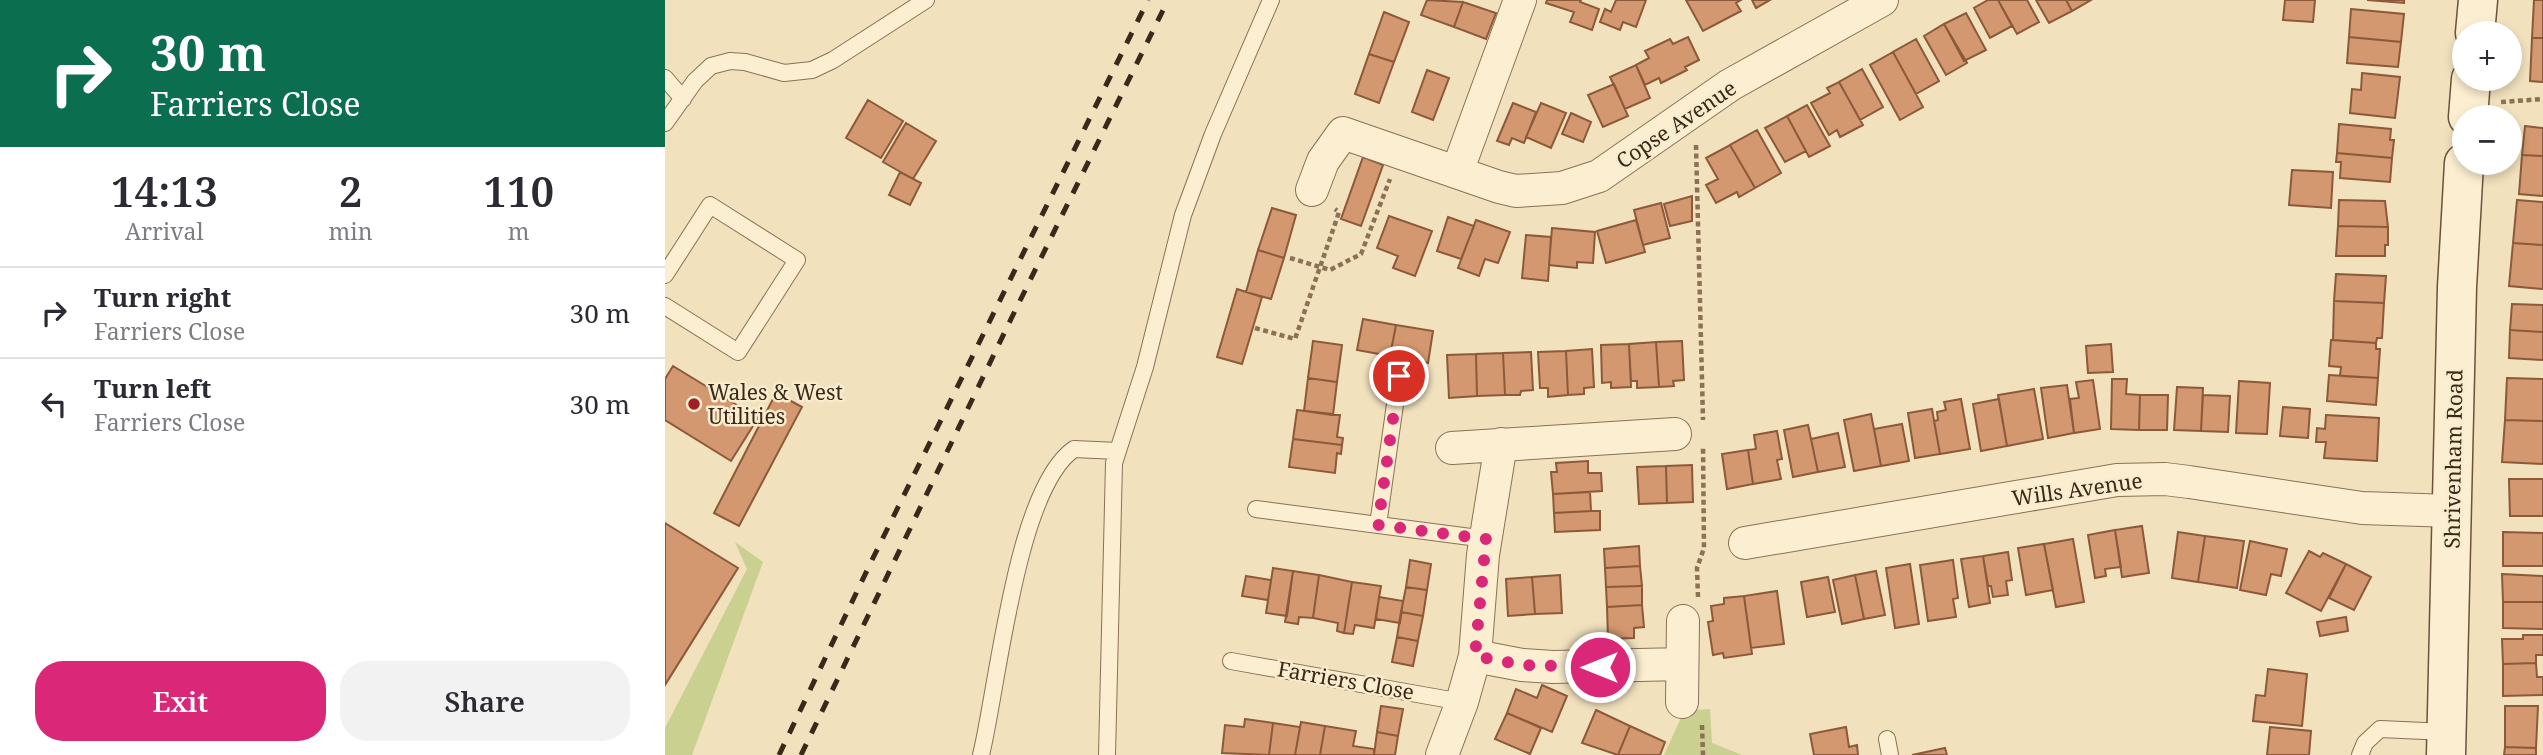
<!DOCTYPE html>
<meta charset="utf-8">
<style>
:root{--surface:#fff;--page:#f2f2f3;--text:#2b2b33;--muted:#7c7c81;--line:#e1e1e2;--accent:#db2777}
body{margin:0;font-family:"Noto Serif",serif;background:var(--page);color:var(--text);height:100vh;display:flex;flex-direction:column;font-size:26px;white-space:nowrap}
*{box-sizing:border-box;margin:0}
p{font-size:23px;color:var(--muted)}
.icon{flex:none;width:38px;height:38px;fill:none;stroke:currentColor;stroke-width:2;stroke-linecap:round;stroke-linejoin:round}
.map{position:relative;flex:1;overflow:hidden}
.panel{display:flex;flex-direction:column;background:var(--surface);width:665px}
.panel>*{flex:none}
.guide{background:#0b6e4f;color:#fff;overflow:hidden}
.controls{position:absolute;left:1787px;top:21px;display:grid;gap:14px}
.controls a{display:grid;place-items:center;width:70px;height:70px;border-radius:50%;background:var(--surface);box-shadow:0 4px 10px #0003;font-size:35px}
.pin{position:absolute;display:grid;place-items:center;width:60px;height:60px;color:#fff;margin:-30px;border:4px solid #fff;border-radius:50%;box-shadow:0 2px 7px #0007}
.me{position:absolute;width:77px;margin:-38px;rotate:270deg;stroke-linejoin:round;filter:drop-shadow(0 0 5px #0008)}
.turn{display:flex;align-items:center;gap:24px;height:147px;padding:0 35px;font-size:32px}
.turn .icon{width:91px;height:91px;stroke-width:2.5}
.turn b{display:block;font-size:49px;line-height:60px}
.eta{display:flex;justify-content:space-evenly;align-items:center;height:119px;text-align:center}
.eta b{font-size:42px;font-weight:600;line-height:49px}
.cta{display:flex;gap:14px;margin-top:auto;padding:14px 35px}
.cta a{flex:1;height:80px;border-radius:28px;background:var(--accent);color:#fff;font-size:28px;font-weight:600;line-height:80px;text-align:center}
.cta a+a{background:var(--page);color:var(--text)}
ul{padding:0;list-style:none}
li{display:flex;align-items:center;gap:21px;height:91px;padding:0 35px;border-top:2px solid var(--line)}
li div{flex:1}
li b{display:block;font-size:26px}
li em{font-style:normal}
main{display:flex;flex:1;min-height:0}
.map>svg:first-child{display:block}
</style>
<main>
<section class="panel">
<div class="guide">
<div class="turn"><svg class="icon" aria-label="right" viewBox="0 0 24 24"><path d="M7 20v-9h11M14 6l5 5-5 5"/></svg><div><b>30 m</b>Farriers Close</div></div>
</div>
<div class="eta">
<div><b>14:13</b><p>Arrival</p></div>
<div><b>2</b><p>min</p></div>
<div><b>110</b><p>m</p></div>
</div>
<ul>
<li><svg class="icon" aria-label="right" viewBox="0 0 24 24"><path d="M7 20v-9h11M14 6l5 5-5 5"/></svg><div><b>Turn right</b><p>Farriers Close</p></div><em>30 m</em></li>
<li><svg class="icon" aria-label="left" viewBox="0 0 24 24"><path d="M17 20v-9H6M10 6l-5 5 5 5"/></svg><div><b>Turn left</b><p>Farriers Close</p></div><em>30 m</em></li>
</ul>
<div class="cta"><a>Exit</a><a>Share</a></div>
</section>
<div class="map">
<svg width="1878" height="755" viewBox="0 0 1878 755">
<rect width="100%" height="100%" fill="#f1e1bd"/>
<path fill="#c9d090" d="M70,542L98,562L27,755H0V728L82,569Z
M1045,709L1047,743L1077,755H999L1019,711Z"/>
<path fill="#d39870" stroke="#8c5939" stroke-width="2" d="M762,0L798,2L789,27L756,15Z
M882,0H916L915,2L934,9L927,30L905,22L909,12L881,3Z
M951,0H981L971,27L958,22L955,30L935,22L940,9L946,12Z
M1021,0H1076L1071,3L1076,11L1038,31Z
M1087,0H1105L1091,8Z
M1323,0H1333L1347,26L1325,38L1309,8Z
M1333,0H1362L1374,22L1352,34Z
M1371,0H1401L1407,11L1384,23Z
M1401,0H1426L1407,11Z
M1620,0H1650L1648,22L1618,20Z
M1702,0H1739V3Z
M1869,0H1878V38H1867Z
M798,2L831,13L821,39L789,27Z
M1686,9L1739,14L1736,42L1684,37Z
M719,12L744,22L729,62L704,54Z
M1301,13L1321,50L1299,61L1279,24Z
M1279,24L1302,63L1281,75L1259,36Z
M1023,37L1034,60L1020,67L1022,70L996,83L994,78L980,85L971,65L984,58L980,51L1005,39L1008,44Z
M1684,37L1736,42L1733,67L1682,63Z
M1867,38H1878V82L1865,81Z
M1251,39L1274,81L1251,94L1228,52Z
M1228,52L1258,107L1235,120L1205,65Z
M704,54L729,62L714,103L690,94Z
M971,65L985,98L960,109L945,77Z
M1197,69L1218,107L1195,120L1174,82Z
M762,70L784,78L768,120L747,112Z
M1697,73L1735,77L1730,118L1685,113L1687,89L1696,90Z
M1174,82L1198,125L1175,137L1172,130L1164,135L1146,103L1165,93L1162,88Z
M949,84L963,116L938,127L923,95Z
M203,100L238,121L216,158L181,138Z
M848,103L871,112L859,143L847,138L844,145L832,141Z
M876,103L901,113L886,148L861,137Z
M1142,105L1165,146L1144,157L1122,116Z
M906,113L926,122L918,142L897,134Z
M1122,116L1141,151L1120,162L1100,128Z
M241,123L271,141L248,179L218,162Z
M1674,124L1726,129L1725,140H1729L1727,158L1672,153Z
M1860,126L1878,128V156L1857,155Z
M1092,130L1116,173L1090,188L1065,145Z
M1065,145L1090,188L1074,197L1072,192L1051,203L1041,185L1053,179L1041,158Z
M1672,153L1727,158L1725,182L1675,178L1676,162H1671Z
M1857,155L1878,156V196L1854,194Z
M698,157L718,165L696,226L676,219Z
M1627,170L1668,172L1666,208L1624,205Z
M235,172L256,183L245,205L224,195Z
M1027,196V221L1005,226L999,204Z
M1674,200L1720,201L1723,227L1673,226Z
M1852,200L1878,202V245L1848,243Z
M996,203L1005,238L978,245L969,210Z
M607,208L631,215L619,258L593,250Z
M724,216L767,231L750,276L728,268L733,256L712,248Z
M783,217L809,226L796,259L772,251Z
M811,220L845,232L833,263L820,259L814,276L793,268Z
M971,220L980,252L941,263L932,231Z
M1673,226L1723,227V245H1720V256H1671Z
M887,228L930,232L928,263L912,262V268L884,265Z
M861,235L886,237L883,281L857,278Z
M1848,243L1878,245V289L1844,286Z
M593,250L619,258L606,299L581,292Z
M1671,274L1721,276L1719,303L1669,301Z
M572,289L597,297L577,364L552,357Z
M1669,301L1719,303L1717,338H1712L1711,343L1668,340Z
M1847,304L1878,305V332L1845,330Z
M698,319L731,325L725,356L692,350Z
M731,325L768,331L763,363L725,356Z
M1845,330L1878,332V360L1844,358Z
M1666,340L1711,343V349H1715L1713,378L1675,376L1676,367L1664,366Z
M648,341L677,345L672,382L643,378Z
M1017,341L1019,380L1008,381L1009,386L994,387L991,342Z
M991,342L994,387L972,388V381H966L964,344Z
M964,344L966,387L946,388V382L937,383L936,345Z
M1446,344L1448,372L1423,373L1421,346Z
M927,349L929,387L919,388V394L903,395L901,351Z
M901,351L903,395L883,397V388H875L873,352Z
M866,352L868,390L856,391L855,395H840L838,353Z
M838,353L840,395L812,396L811,354Z
M811,354L812,396L784,398L782,355Z
M8,366L93,418L66,461L0,420V379Z
M1664,375L1713,378L1711,405L1662,401Z
M643,378L672,382L668,415L639,411Z
M1842,378L1878,379V421L1840,420Z
M1447,379H1462L1461,394L1475,395L1474,430L1446,429Z
M1428,380L1435,429L1409,433L1405,399L1414,398L1411,382Z
M1574,381L1605,383L1602,434L1571,433Z
M1402,385L1409,433L1383,438L1376,388Z
M1512,387L1538,388L1536,431L1509,430Z
M1369,389L1378,439L1342,446L1333,395Z
M111,393L137,407L74,526L49,513Z
M1475,395H1503L1502,430H1474Z
M1538,395L1565,396L1563,432L1536,431Z
M1296,399L1305,449L1275,454L1269,421L1273,420L1272,412L1281,410L1279,402Z
M1334,399L1342,446L1316,451L1308,404Z
M1618,407L1645,409L1643,438L1615,436Z
M1267,409L1275,454L1250,458L1243,413Z
M632,410L675,415L672,437L678,438L677,445L628,439Z
M1206,414L1216,466L1189,471L1179,420Z
M1661,415L1714,418L1712,461L1659,458L1661,442H1651L1652,428L1660,429Z
M1840,420L1878,421V464L1837,462Z
M1237,424L1244,461L1216,466L1209,429Z
M1143,425L1153,472L1128,477L1119,430Z
M1112,431L1117,459L1112,460L1116,479L1088,484L1083,450L1091,449L1089,435Z
M1173,433L1180,467L1153,472L1146,439Z
M628,439L677,445L676,454L672,453L670,473L624,467Z
M1083,450L1088,484L1062,489L1057,454Z
M923,461V473H936L937,491L888,494L886,472H892L891,463Z
M1027,465L1028,502L1002,503L1001,466Z
M1001,466L1002,503L974,504L972,467Z
M1844,479H1878V516H1845Z
M925,492L926,511L889,513L888,494Z
M926,511H935V530L890,532L889,513Z
M0,523L73,568L0,685Z
M1477,526L1484,573L1457,577L1450,530Z
M1450,530L1456,567L1440,569L1441,576L1430,578L1423,535Z
M1513,532L1540,536L1533,582L1507,578Z
M1838,532L1878,533V566H1838Z
M1540,536L1579,541L1572,588L1533,582Z
M1408,539L1419,602L1391,607L1379,544Z
M1585,541L1622,549L1616,576L1606,574L1601,595L1575,590Z
M1379,544L1388,590L1361,595L1353,548Z
M974,546L975,566L940,568L939,549Z
M1644,551L1655,557L1658,553L1681,564L1656,611L1621,593Z
M1343,552L1347,580L1341,581L1343,595L1328,597L1326,586H1323L1318,556Z
M1318,556L1325,603L1304,607L1296,559Z
M745,560L766,564L762,590L741,587Z
M1288,560L1293,598L1288,599L1291,617L1263,621L1255,565Z
M1245,564L1254,624L1230,628L1221,568Z
M1681,564L1706,577L1689,610L1664,598Z
M975,566L977,586L941,587L940,568Z
M608,568L628,571L622,616L601,613Z
M628,571L654,575L648,618L634,617L633,624L620,622Z
M1211,571L1220,615L1199,619L1190,575Z
M1837,574L1878,576V602H1838Z
M654,575L687,582L679,633L672,631L673,623L648,618Z
M895,575L897,613L870,614L867,577Z
M1190,575L1199,619L1177,624L1168,580Z
M581,576L606,580L603,600L577,596Z
M867,577L870,614L843,616L841,579Z
M1163,577L1170,612L1142,617L1136,582Z
M687,582L716,586L709,628L690,625L688,634L679,633Z
M977,586V605L942,607L941,587Z
M741,587L762,590L758,616L736,612Z
M1112,591L1119,644L1086,648L1079,596Z
M1079,596L1087,654L1059,658L1058,653L1048,655L1043,622L1048,621L1046,606L1059,604V598Z
M714,597L738,601L735,623L711,619Z
M1838,602H1878V629L1838,628Z
M977,605L979,627L969,628V638L943,639L942,607Z
M736,612L758,616L753,641L732,637Z
M1681,617L1683,631L1655,636L1652,622Z
M1858,635H1878V655H1871V663L1838,664L1837,639H1858Z
M732,637L753,641L748,666L727,662Z
M1871,663L1872,677H1878V695L1838,696V664Z
M1603,669L1642,674L1637,726L1588,721L1591,695L1600,696Z
M877,685L902,696L887,732L842,713L851,689L872,698Z
M716,706L738,709L733,736L712,732Z
M1840,706H1873L1871,748L1840,747Z
M931,710L965,726L953,755L917,743Z
M842,713L876,728L865,754L830,739Z
M580,719L608,723L604,755L557,753L560,725L579,727Z
M636,722L660,726L655,755H630Z
M608,723L635,727L630,755H604Z
M660,726L691,731L688,746L709,749V755H655Z
M965,726L1000,742L995,755H953Z
M1181,727L1184,747L1192,745L1193,755H1149L1145,734Z
M1605,727L1646,731L1644,755H1602Z
M712,732L733,736L730,755H709Z
M1840,747L1871,748V755H1839Z
M1280,748L1282,755H1247Z"/>
<g fill="none" stroke-linecap="round" stroke-linejoin="round">
<g stroke="#8b7155" stroke-width="18">
<path id="lane" d="M0,78L18,99
M0,123L30,81L46,66L65,61L80,62L119,73L147,70L168,60L261,0
M0,275L45,205L132,260L73,352L0,306
M591,509L821,539
M713,525L734,376
M566,661L797,702
M1222,739L1225,755
M316,755C333,686 351,489 409,449L453,451
M442,755L449,463L480,367L518,215L548,134L606,0
M1695,755L1700,743L1715,729L1782,732"/>
</g>
<g stroke="#8b7155" stroke-width="34">
<path id="street" d="M792,172L855,0
M647,190L658,161L678,133L834,187L851,191L897,188L934,176L1065,85L1217,0
M787,448L1010,434
M1080,543L1452,480L1500,479L1524,482L1697,508L1787,511
M810,656L857,665L888,667L1017,664
M1017,702L1018,621
M777,755L797,702L810,656L818,555L836,444"/>
</g>
<g stroke="#6c5238" stroke-width="41">
<path id="secondary" d="M1810,33L1813,0
M1803,117L1806,79
M1781,755L1792,287L1799,163"/>
</g>
<path stroke="#8b7155" stroke-width="4.5" stroke-dasharray="5 3.5" stroke-linecap="butt" d="M1836,102L1878,99
M1031,145L1038,420
M625,258L665,270L696,254L725,179
M590,328L630,339L670,224L674,212L670,209
M1033,597L1032,568L1039,548L1038,446
M1037,725L1038,755"/>
<use href="#lane" stroke="#fcefd1" stroke-width="16"/>
<use href="#street" stroke="#fcefd1" stroke-width="32"/>
<use href="#secondary" stroke="#fcefd1" stroke-width="38"/>
<path stroke="#39291b" stroke-width="5" stroke-dasharray="12 12" stroke-linecap="butt" d="M114,755L207,560L483,0
M136,755L346,319L503,0"/>
</g>
<g fill="none" stroke-linecap="round" stroke-linejoin="round">
<path stroke="#db2777" stroke-width="12" stroke-dasharray="0 21.6" d="M734,376L713,525L821,539L810,656L857,665L935,667"/>
</g>
<circle fill="#9f2022" stroke="#f8eccd" stroke-width="2.5" cx="29" cy="404" r="7"/>
<g text-anchor="middle" dominant-baseline="central" stroke-width="5" stroke-linejoin="round" paint-order="stroke">
<g font-size="21" fill="#39291b" stroke="#f8eccd">
<text transform="translate(1011 124) rotate(-34)">Copse Avenue</text>
<text transform="translate(1788 459) rotate(-89)">Shrivenham Road</text>
<text transform="translate(1412 489) rotate(-8)">Wills Avenue</text>
<text transform="translate(681 680) rotate(10)">Farriers Close</text>
</g>
<g font-size="21" fill="#39291b" stroke="#f8eccd" text-anchor="start">
<text x="43" y="392">Wales &amp; West<tspan x="43" dy="24">Utilities</tspan></text>
</g>
</g>
</svg>
<div class="controls">
<a>+</a>
<a>−</a>
</div>
<div class="pin" style="left:734px;top:376px;background:#d93025"><svg class="icon" aria-label="arrive" viewBox="0 0 24 24"><path d="M6 21V4h12l-3 4 3 4H6"/></svg></div>
<svg class="me" style="left:935px;top:667px" viewBox="-20 -20 40 40"><circle r="17" fill="#db2777" stroke="#fff" stroke-width="3"/><path d="M0-11L8 9 0 5-8 9z" fill="#fff"/></svg>
</div>
</main>
